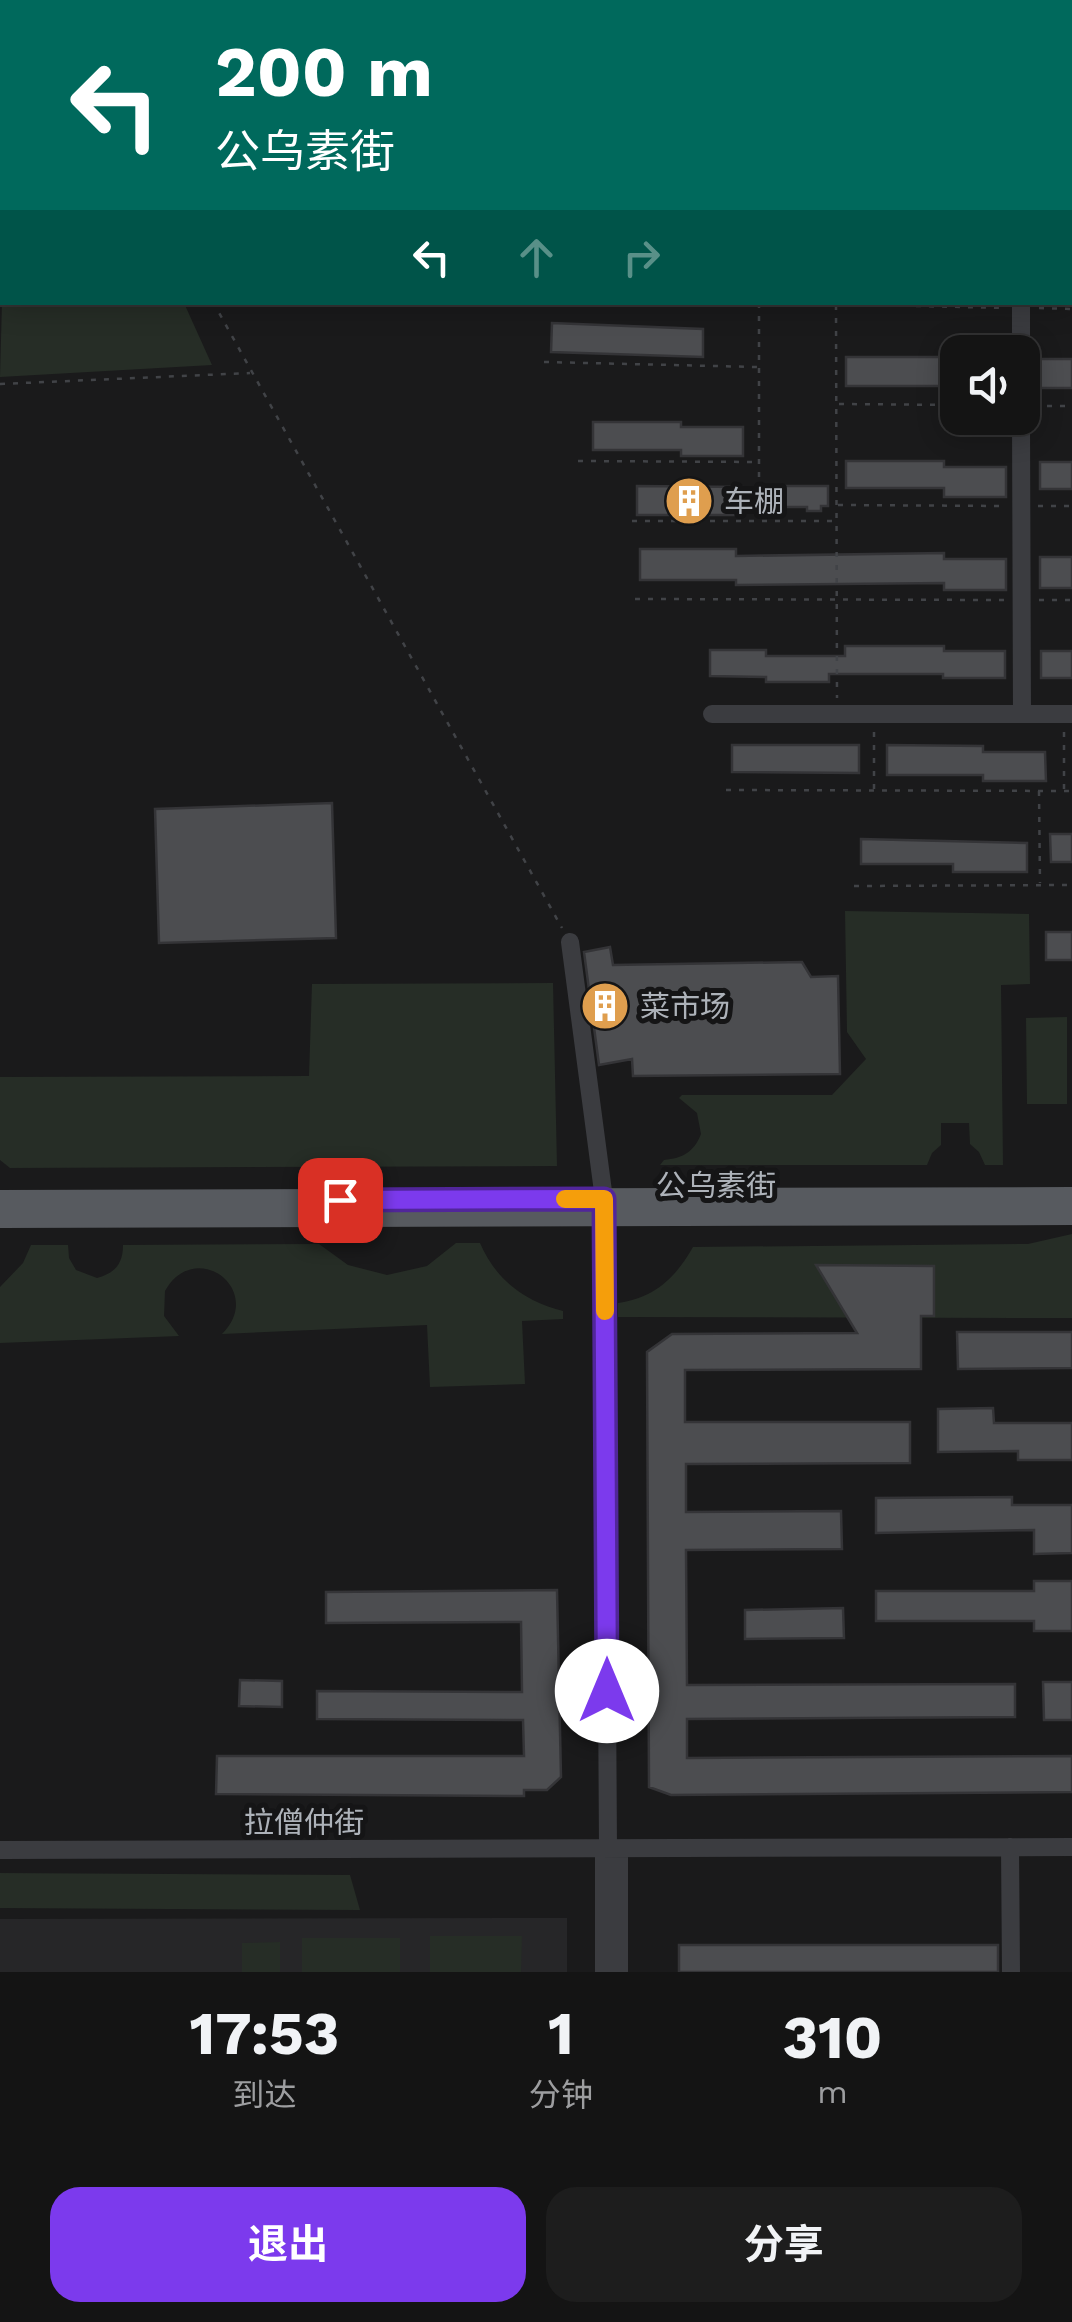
<!DOCTYPE html>
<html lang="zh">
<meta charset="utf-8">
<style>
:root{--surface:#141414;--page:#1d1d1d;--text:#f1f3f6;--muted:#9d9ea0;--line:#333334;--accent:#7c3aed}
body{margin:0;font-family:"Work Sans","Noto Sans SC",sans-serif;background:var(--page);color:var(--text);height:100vh;display:flex;flex-direction:column;font-size:38px;white-space:nowrap}
*{box-sizing:border-box;margin:0}
p{font-size:32px;color:var(--muted)}
.icon{flex:none;width:55px;height:55px;fill:none;stroke:currentColor;stroke-width:2;stroke-linecap:round;stroke-linejoin:round}
.map{position:relative;height:1972px;overflow:hidden}
.side{display:flex;flex-direction:column;background:var(--surface);flex:1}
.side>*{flex:none}
.hud{position:absolute;left:0px;top:0px;width:1072px;height:305px;box-shadow:0 5px 25px #0003,0 0 0 2px var(--line);background:#00695c;color:#fff;overflow:hidden}
.controls{position:absolute;left:940px;top:335px;display:grid;gap:20px}
.controls a{display:grid;place-items:center;width:100px;height:100px;border-radius:20px;background:var(--surface);box-shadow:0 5px 25px #0003,0 0 0 2px var(--line);font-size:50px}
.pin{position:absolute;display:grid;place-items:center;width:85px;height:85px;color:#fff;margin:-42px;border-radius:20px;box-shadow:0 5px 15px #0006}
.me{position:absolute;width:110px;margin:-55px;rotate:0deg;stroke-linejoin:round;filter:drop-shadow(0 0 8px #0008)}
.turn{display:flex;align-items:center;gap:35px;height:210px;padding:0 50px;font-size:45px}
.turn .icon{width:130px;height:130px;stroke-width:2.5}
.turn b{display:block;font-size:70px;line-height:85px}
.lanes{display:flex;align-items:center;height:95px;padding:0 50px;background:#0003;justify-content:center;gap:50px;direction:ltr}
.lanes .off{opacity:.35}
.eta{display:flex;justify-content:space-evenly;align-items:center;height:170px;text-align:center}
.eta b{font-size:60px;font-weight:700;line-height:70px}
.primary-button{display:flex;gap:20px;margin-top:auto;padding:20px 50px}
.primary-button a{flex:1;height:115px;border-radius:30px;background:var(--accent);color:#fff;font-size:40px;font-weight:700;line-height:115px;text-align:center}
.primary-button a+a{background:var(--page);color:var(--text)}
.map>svg:first-child{display:block}
</style>
<div class="map">
<svg width="1072" height="1972" viewBox="0 0 1072 1972">
<rect width="100%" height="100%" fill="#1a1a1b"/>
<path fill="#262628" d="M567,1918V1972H0V1919Z"/>
<path fill="#262d26" d="M0,0H129L2,2L0,162Z
M2,301L184,303L212,365L0,377Z
M845,911L1029,914L1030,984L1001,985L1003,1165H985L979,1152L970,1144L969,1123H941V1145L932,1153L927,1165H660L664,1160C683,1158 694,1152 701,1134L697,1113L679,1098L682,1095H832L866,1059L847,1032Z
M553,983L557,1166L10,1168L0,1160V1077L309,1076L312,984Z
M1067,1017V1104H1027L1026,1018Z
M1072,1234V1318L618,1317V1303C655,1298 676,1277 693,1247L1028,1244Z
M456,1243H480C496,1280 524,1301 563,1311V1319L522,1321L525,1384L430,1387L427,1325L222,1334C266,1290 195,1237 165,1291L164,1316L179,1336L0,1343V1287L23,1263L31,1245H68L69,1258L76,1270L97,1278C115,1273 123,1264 123,1245L319,1244L348,1265L387,1275L427,1266Z
M0,1873L350,1875L360,1910L0,1908Z
M430,1936H522L521,1972H430Z
M302,1938H400V1972H302Z
M280,1942V1972H242V1943Z"/>
<path fill="#353e43" d="M505,0H812L508,2Z"/>
<path fill="#4c4d50" stroke="#343437" stroke-width="2.5" d="M552,323L703,329V357L551,352Z
M846,357H945V365H958V392H945V386H846Z
M1035,359H1072V388H1035Z
M593,422H681V427H743V456H681V450H593Z
M846,461H944V467H1006V497H944V488H846Z
M1040,462H1072V489H1040Z
M637,486L742,487V515H637Z
M772,486H828V506H821V511H807V507H772Z
M640,549H736V556L944,553V559H1006V590H944V583L736,585V580H640Z
M1040,557H1072V588H1040Z
M845,646H944V651H1005V678H943V674H829V682H766V677L710,676V650H766V656H845Z
M1041,651H1072V678H1041Z
M732,745H859V773L732,772Z
M887,745L983,746V752H1045L1046,781H983V775H887Z
M332,803L336,938L159,943L155,809Z
M1050,834H1072V862H1051Z
M861,839L1027,843V872H953V864H861Z
M1046,932H1072V960H1046Z
M610,947L613,965L802,962L811,977L838,976L840,1074L633,1076L632,1059L599,1065L584,952Z
M816,1265L934,1266V1316H921V1369L685,1370V1422H910V1463L686,1464V1512L841,1511L842,1549L686,1550L687,1685L1015,1684V1717L687,1719V1758L1072,1756V1792L671,1795L649,1787L647,1352L672,1334L857,1333Z
M957,1332H1072V1368L958,1369Z
M993,1408L994,1423H1072V1460H1018V1451L938,1452V1409Z
M1012,1497V1505H1072V1553L1034,1554V1530L876,1533V1498Z
M1034,1581H1072V1631H1034V1621H876V1591H1034Z
M557,1590L561,1777L547,1790H524V1796L216,1794L217,1756H524L523,1720L317,1719V1691L522,1692L521,1622L326,1623V1592Z
M843,1608L844,1638L745,1639V1610Z
M240,1680L282,1681V1707L239,1706Z
M1043,1682H1072V1720H1044Z
M679,1945H998V1972H679Z"/>
<g fill="none" stroke-linecap="round" stroke-linejoin="round">
<path stroke="#414347" stroke-width="2.5" stroke-dasharray="5 8" stroke-linecap="butt" d="M213,302L562,928
M734,302L1006,308
M759,303V521
M836,305L837,698
M1039,308L1072,309
M544,362L757,367
M0,384L250,373
M839,404L958,405
M1034,406H1072
M578,461L757,462
M838,505L1005,506
M1038,506H1072
M632,521H836
M635,599L1006,600
M1039,600H1072
M874,732V789
M1064,732V789
M726,790L1072,791
M1039,791L1040,883
M854,886L1072,885"/>
<path stroke="#3b3c40" stroke-width="18" d="M385,0L386,2
M1070,232H1072
M1021,302V352
M1021,418L1022,714
M712,714H1072
M570,942L604,1199L608,1849
M1010,1847L1011,1972
M0,1850L1072,1847
M604,1972V1849
M619,1972V1849"/>
<path stroke="#575a5f" stroke-width="22" d="M168,2L170,0
M193,2L195,0
M0,209L2,206
M0,240L2,237
M0,1201L1072,1198
M0,1217L1072,1214"/>
</g>
<g fill="none" stroke-linecap="round" stroke-linejoin="round">
<g stroke="#51269a" stroke-width="25">
<path id="route" d="M340,1200L604,1199L607,1691"/>
</g>
<use href="#route" stroke="#7c3aed" stroke-width="18"/>
<path stroke="#f59e0b" stroke-width="18" d="M565,1199H604L605,1311"/>
</g>
<defs>
<g id="building-disc" transform="scale(2.5)"><circle r="9.5" fill="#df9e4e" stroke="#151516"/><path d="M-4-6H4V6H1V3H-1V6H-4ZM-2.5-4.3h1.7v1.8h-1.7ZM.8-4.3h1.7v1.8H.8ZM-2.5-1h1.7V.8h-1.7ZM.8-1h1.7V.8H.8Z" fill="#fff"/></g>
</defs>
<g fill-rule="evenodd">
<use href="#building-disc" x="689" y="501"/>
<use href="#building-disc" x="605" y="1006"/>
</g>
<g text-anchor="middle" dominant-baseline="central" stroke-width="10" stroke-linejoin="round" paint-order="stroke">
<g font-size="30" fill="#adb2b9" stroke="#151516" text-anchor="start">
<text x="724" y="501">车棚</text>
<text x="640" y="1006">菜市场</text>
</g>
<g font-size="30" fill="#adb2b9" stroke="#151516">
<text x="716" y="1185">公乌素街</text>
<text x="304" y="1822">拉僧仲街</text>
</g>
</g>
</svg>
<div class="controls">
<a><svg class="icon" aria-label="sound" viewBox="0 0 24 24"><path d="M4 9h4l5-4v14l-5-4H4zM17 9q2 3 0 6"/></svg></a>
</div>
<div class="pin" style="left:340px;top:1200px;background:#d93025"><svg class="icon" aria-label="arrive" viewBox="0 0 24 24"><path d="M6 21V4h12l-3 4 3 4H6"/></svg></div>
<svg class="me" style="left:607px;top:1691px" viewBox="-20 -20 40 40"><circle r="19" fill="#fff"/><path d="M0-13L10 11 0 6-10 11z" fill="#7c3aed"/></svg>
<div class="hud">
<div class="turn"><svg class="icon" aria-label="left" viewBox="0 0 24 24"><path d="M17 20v-9H6M10 6l-5 5 5 5"/></svg><div><b>200 m</b>公乌素街</div></div>
<div class="lanes"><svg class="icon" aria-label="left" viewBox="0 0 24 24"><path d="M17 20v-9H6M10 6l-5 5 5 5"/></svg><svg class="icon off" aria-label="ahead" viewBox="0 0 24 24"><path d="M12 20V5M6 11l6-6 6 6"/></svg><svg class="icon off" aria-label="right" viewBox="0 0 24 24"><path d="M7 20v-9h11M14 6l5 5-5 5"/></svg></div>
</div>
</div>
<section class="side">
<div class="eta">
<div><b>17:53</b><p>到达</p></div>
<div><b>1</b><p>分钟</p></div>
<div><b>310</b><p>m</p></div>
</div>
<div class="primary-button"><a>退出</a><a>分享</a></div>
</section>
